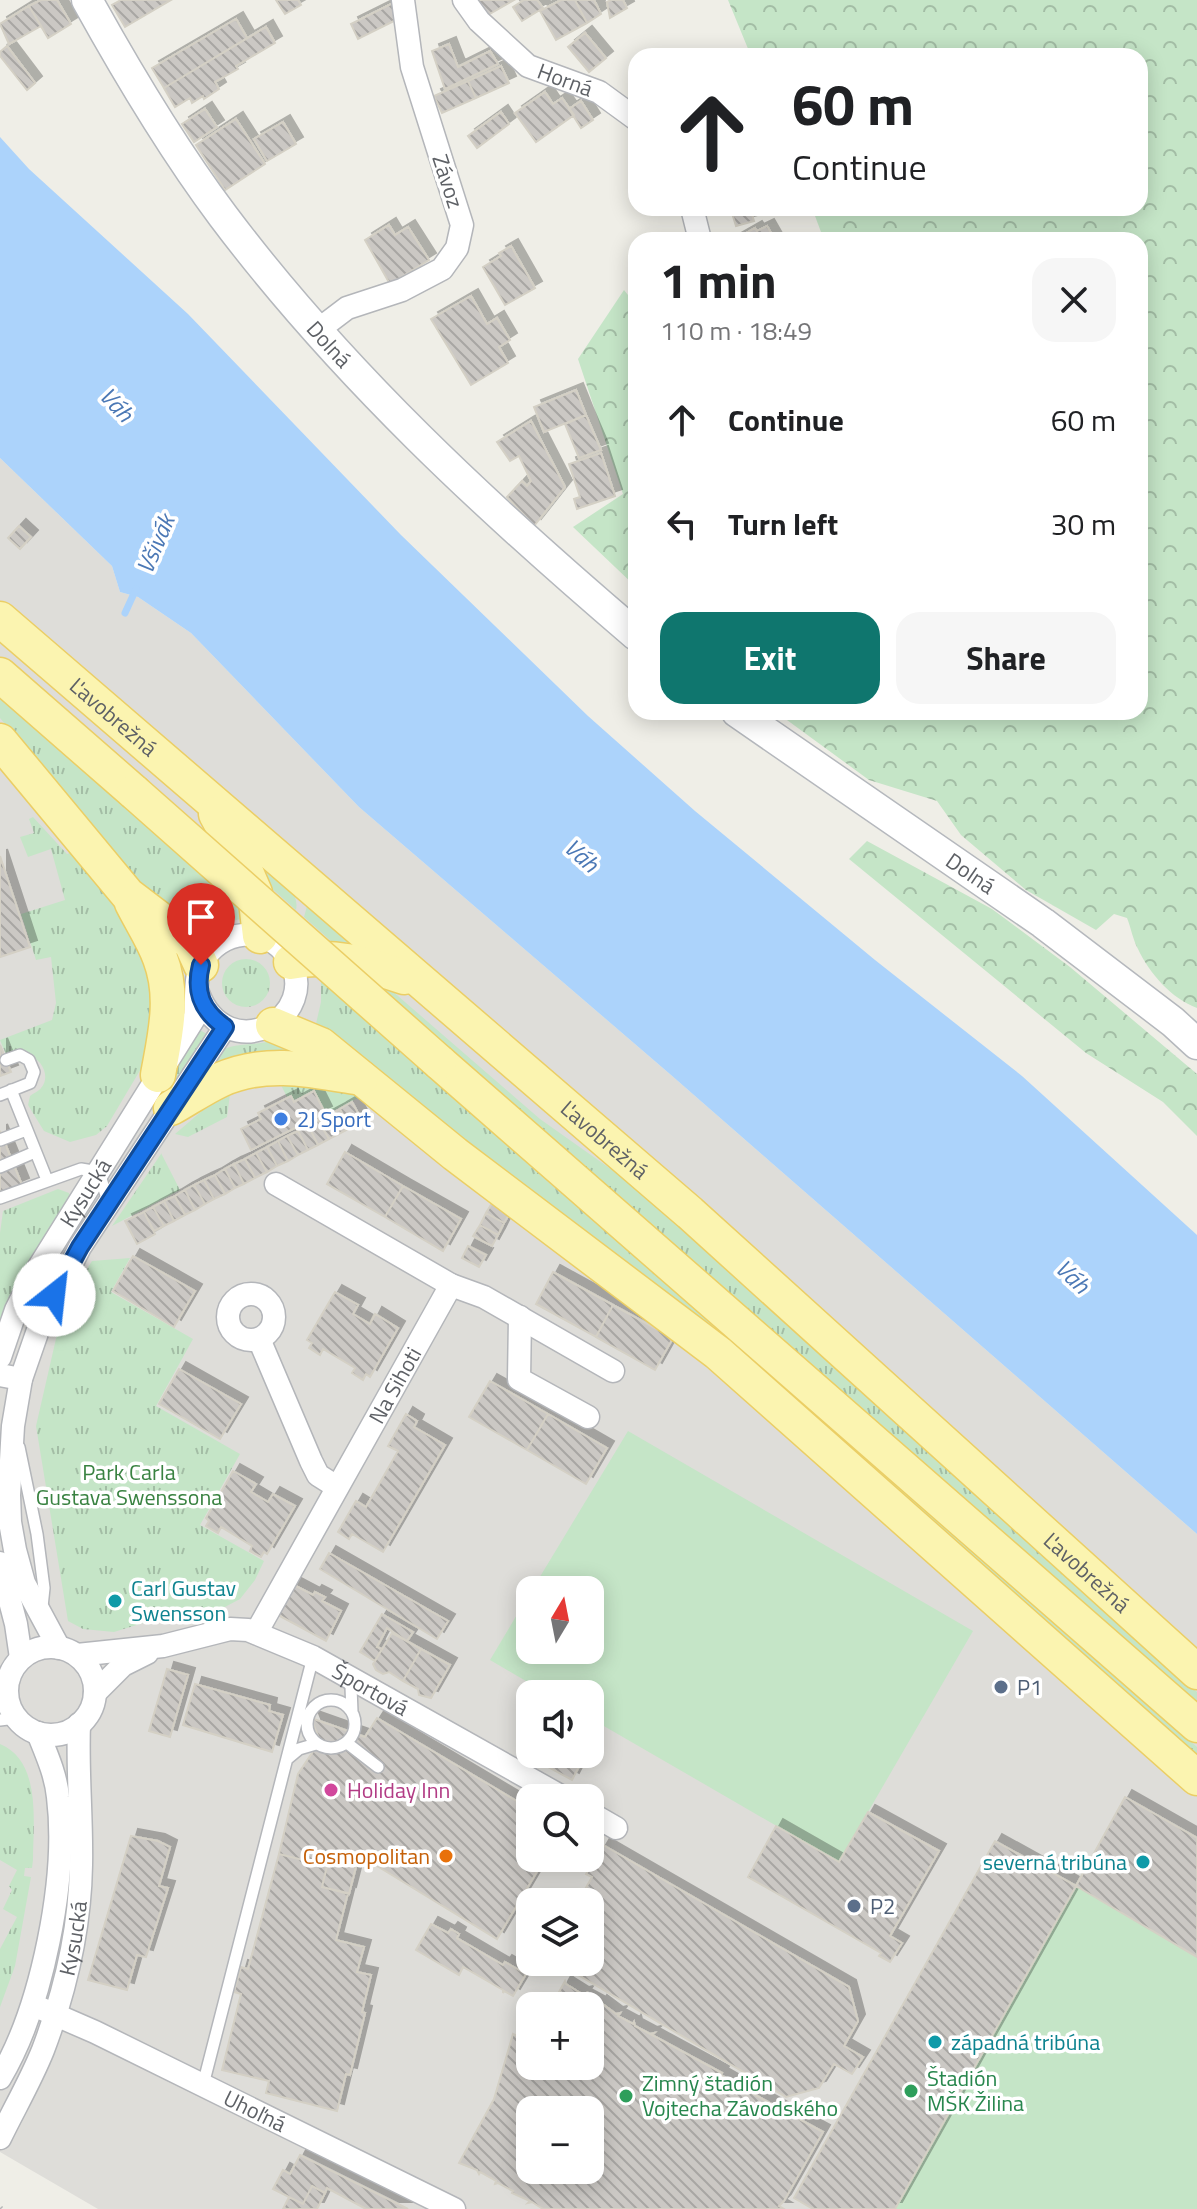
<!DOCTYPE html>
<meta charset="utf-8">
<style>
:root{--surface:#fff;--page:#f6f6f6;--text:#202124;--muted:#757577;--accent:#0f766e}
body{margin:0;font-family:"Titillium Web",sans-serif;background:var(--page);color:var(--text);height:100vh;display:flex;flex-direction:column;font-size:30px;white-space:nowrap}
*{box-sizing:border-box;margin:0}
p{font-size:26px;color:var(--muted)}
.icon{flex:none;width:44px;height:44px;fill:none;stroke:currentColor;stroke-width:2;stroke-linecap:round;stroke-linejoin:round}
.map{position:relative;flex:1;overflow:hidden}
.panel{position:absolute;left:628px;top:232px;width:520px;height:488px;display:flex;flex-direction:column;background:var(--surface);border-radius:24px;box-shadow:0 4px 20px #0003}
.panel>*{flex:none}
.hud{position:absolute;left:628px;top:48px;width:520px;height:168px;border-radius:24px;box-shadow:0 4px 20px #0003;background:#fff;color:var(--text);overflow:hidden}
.needle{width:52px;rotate:10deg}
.controls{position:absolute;left:516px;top:1576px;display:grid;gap:16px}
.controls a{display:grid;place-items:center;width:88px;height:88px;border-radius:16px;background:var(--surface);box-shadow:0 4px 20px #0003;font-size:40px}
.pin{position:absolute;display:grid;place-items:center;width:68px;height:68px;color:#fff;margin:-82px -34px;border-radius:50% 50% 50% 0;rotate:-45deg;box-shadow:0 0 8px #0007}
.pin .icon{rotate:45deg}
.me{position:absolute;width:88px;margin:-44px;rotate:29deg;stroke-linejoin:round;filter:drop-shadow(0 0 6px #0008)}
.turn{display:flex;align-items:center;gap:28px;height:168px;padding:0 32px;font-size:36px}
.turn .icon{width:104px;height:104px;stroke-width:2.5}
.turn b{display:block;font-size:56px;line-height:68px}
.round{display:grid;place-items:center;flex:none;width:84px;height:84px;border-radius:24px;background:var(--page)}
.overview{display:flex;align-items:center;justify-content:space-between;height:136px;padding:0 32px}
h1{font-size:48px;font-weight:700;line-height:60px}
.cta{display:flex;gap:16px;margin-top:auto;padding:16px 32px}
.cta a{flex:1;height:92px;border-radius:24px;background:var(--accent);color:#fff;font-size:32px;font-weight:700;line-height:92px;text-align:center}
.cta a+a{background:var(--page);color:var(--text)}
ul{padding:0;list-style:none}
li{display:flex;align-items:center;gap:24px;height:104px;padding:0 32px}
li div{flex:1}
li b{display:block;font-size:30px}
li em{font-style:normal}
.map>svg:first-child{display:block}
</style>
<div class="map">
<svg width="1197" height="2209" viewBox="0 0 1197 2209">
<defs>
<pattern id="grass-tufts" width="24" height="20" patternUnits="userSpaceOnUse" patternTransform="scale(2)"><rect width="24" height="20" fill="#c5e5c7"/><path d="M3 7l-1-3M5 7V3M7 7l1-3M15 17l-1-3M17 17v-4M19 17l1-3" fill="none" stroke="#a3bda5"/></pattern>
<pattern id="forest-crowns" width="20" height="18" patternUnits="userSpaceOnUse" patternTransform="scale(2)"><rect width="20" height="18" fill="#c5e5c7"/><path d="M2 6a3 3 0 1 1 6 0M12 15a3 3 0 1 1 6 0" fill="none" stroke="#a3bda5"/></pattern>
<pattern id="building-back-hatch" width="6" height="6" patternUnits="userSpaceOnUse" patternTransform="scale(2)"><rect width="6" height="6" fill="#cbc8c4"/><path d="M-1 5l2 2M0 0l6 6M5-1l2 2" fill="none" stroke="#a8a6a3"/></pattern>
<filter id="shadow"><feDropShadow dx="7" dy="-7" stdDeviation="0" flood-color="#0004"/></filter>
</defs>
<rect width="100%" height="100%" fill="#efeee7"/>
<path fill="#deddd9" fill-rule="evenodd" d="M0,458L112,566L120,592L138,597L191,633L359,807L671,1075L1197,1534V2209H98L0,2152ZM530,1590H590V1650H530ZM530,1694H590V1754H530ZM530,1798H590V1858H530ZM530,1902H590V1962H530ZM530,2006H590V2066H530ZM530,2110H590V2170H530Z"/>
<path fill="url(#grass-tufts)" d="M0,695L250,918C230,920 217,924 201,936L126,873L0,718Z
M33,817L67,854L73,852L130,925L158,1002L142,1067L107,1126L96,1135L70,1142L44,1131L28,1105L30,1096C31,1095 40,1090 41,1088C51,1077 42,1058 28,1056C22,1055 14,1057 7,1057L0,1040L52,1020L56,1003L51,957L36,960L21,914L65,900L51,849L28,857L20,837L34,833L29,819Z
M253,856C269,870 301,887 296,910L258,876Z
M307,906L357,949H340L304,917Z
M341,955L368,970L540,1119L639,1189L1197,1692V1706L778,1339L777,1334Z
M222 983a24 24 0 1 1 48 0a24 24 0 1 1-48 0Z
M321,980L563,1195L567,1191L1197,1747V1761L661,1287L315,1028L321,1002Z
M198,1029L207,1034L159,1110L156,1111L151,1107Z
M270,1041H290L298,1058L206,1076C210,1069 214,1059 219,1053C230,1042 255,1046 270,1041Z
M280,1083L341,1089L360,1097L327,1114L314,1090L294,1100L291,1095L287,1097Z
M230,1094L227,1117L188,1137L175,1134L203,1110Z
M161,1153L180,1190L112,1226L161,1154Z
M58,1189L69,1193L70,1197L0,1324V1233L3,1211Z
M130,1258L111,1292L193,1339L156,1406L240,1454L200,1525L264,1561L255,1580L240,1599L223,1608L185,1610L114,1632L83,1629L68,1621L36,1426L63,1308L92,1261Z
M0,1744C42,1761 33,1824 33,1860L32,1868H25L24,1876L31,1877L15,1966L0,2007V1949L17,1917L3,1909L12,1890L9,1886L17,1870L0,1860Z"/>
<path fill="url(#forest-crowns)" d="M728,0H1197V1008C1172,999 1149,973 1138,949C1133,940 1131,928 1127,918L1114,914L1096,930L1026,890L961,835L937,801L869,780L776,712H1140V240H824L812,208H1140V56H751Z
M624,290L636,305V587L573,527L623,494L578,359Z
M867,841L992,909L1070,967L1197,1074V1136L1163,1102L1086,1053L849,859Z"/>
<path fill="#c5e5c7" d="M628,1431L973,1631L839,1862L590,1718V1694H548L490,1660L530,1593V1650H590V1590H532Z
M1125,1797L1197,1838V2209H813L794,2198L995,1841L1075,1886Z"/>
<path fill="#acd3fb" d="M0,137L29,169L188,314L401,535L588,716L695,811L875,960L1022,1076L1197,1235V1534L671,1075L359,807L191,633L138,597L120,592L112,566L0,458Z"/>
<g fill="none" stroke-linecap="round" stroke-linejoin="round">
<path stroke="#acd3fb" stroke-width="7" d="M125,613L136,589"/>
</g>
<path fill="url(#building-back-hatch)" stroke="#d4d0c5" stroke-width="2" fill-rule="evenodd" filter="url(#shadow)" d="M41,0H57L71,24L48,38L29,6Z
M121,0H171L125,27L112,5Z
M276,0H298L301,5L285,14Z
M470,0H514L481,19Z
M524,0H537L543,8L522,21L513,7Z
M561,0H575L587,23L556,40L540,11Z
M575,0H594L601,14L587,23Z
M611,0H623L627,8L610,18L607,2Z
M393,3L400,18L358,39L351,24Z
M29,6L41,26L9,44L0,24Z
M236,19L247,38L164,88L152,68Z
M266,27L275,43L236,66L238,69L215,82L219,89L204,99L203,96L192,103L190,98L175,107L164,88Z
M585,33L606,58L589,72L568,47Z
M449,44L458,67L490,51L498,64L445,89L432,51Z
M7,46L35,83L27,90L0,56V52Z
M501,66L509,83L476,98L468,81Z
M468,81L476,98L442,113L434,96Z
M545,92L553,104L562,98L574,115L536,142L515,113Z
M581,101L593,120L581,128L569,109Z
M205,109L217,127L194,142L182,124Z
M501,112L509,124L477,148L468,136Z
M236,119L265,164L225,190L196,145Z
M283,122L296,144L267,161L254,139Z
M737,208H750L754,221L736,226L731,210Z
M389,225L395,235L408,227L429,260L390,284L365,240Z
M767,226L775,240H734L755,228L757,231Z
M511,246L535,288L505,305L483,267L501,256L499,253Z
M471,296L487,324L497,318L510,340L499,347L508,363L471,385L431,319Z
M576,390L586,415L544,432L534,407Z
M586,415L601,450L579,458L565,424Z
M531,421L565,487L534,526L507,497L522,481L527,486L531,481L519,456L510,461L497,442Z
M601,453L615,496L577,509L574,499L580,497L569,464Z
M19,526L31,537L20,549L8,538Z
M0,856L30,947L0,957Z
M0,1045L11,1072L0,1076Z
M314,1091L325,1113L251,1150L241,1129L261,1119L258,1113L291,1096L294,1102Z
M352,1102L363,1122L350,1128L340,1109Z
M340,1109L350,1128L339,1134L329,1115Z
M329,1115L339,1134L329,1139L318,1120Z
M318,1120L329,1139L318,1145L308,1125Z
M308,1125L318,1145L308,1150L298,1131Z
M0,1131L22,1185L0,1194Z
M298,1131L308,1150L298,1155L287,1136Z
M287,1136L298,1155L288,1161L278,1141Z
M278,1141L288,1161L277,1166L267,1147Z
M267,1147L277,1166L267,1172L256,1153Z
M345,1152L403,1186L385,1217L327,1184Z
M256,1153L267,1172L255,1178L245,1159Z
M245,1159L255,1178L244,1184L234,1164Z
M234,1164L244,1184L235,1188L225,1169Z
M225,1169L235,1188L225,1194L215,1175Z
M215,1175L225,1194L214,1199L204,1180Z
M204,1180L214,1199L205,1204L194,1185Z
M194,1185L205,1204L195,1210L185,1190Z
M403,1186L461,1219L443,1251L385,1217Z
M185,1190L195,1210L185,1215L175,1196Z
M175,1196L185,1215L174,1221L164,1201Z
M164,1201L174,1221L164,1226L153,1207Z
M492,1203L510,1213L504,1223L486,1213Z
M153,1207L164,1226L154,1231L144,1212Z
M144,1212L155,1234L137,1244L125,1221Z
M486,1213L504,1223L498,1235L480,1225Z
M480,1225L498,1235L492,1246L473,1236Z
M468,1246L486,1255L479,1267L462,1258Z
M133,1256L195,1291L174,1327L113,1291Z
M553,1272L613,1305L596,1337L536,1304Z
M335,1292L358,1305L353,1314L370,1324L375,1314L398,1328L370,1377L366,1374L363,1380L352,1373L355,1368L323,1349L320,1355L309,1348L312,1343L307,1340Z
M613,1305L673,1338L655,1370L596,1337Z
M179,1369L241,1404L220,1439L159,1404Z
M490,1381L548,1414L527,1450L469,1417Z
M406,1414L417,1421L414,1427L445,1445L383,1552L352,1534L349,1539L338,1532L356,1501L366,1507L398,1451L388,1446Z
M548,1414L607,1448L586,1484L527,1450Z
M233,1471L256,1484L251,1492L268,1502L273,1494L295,1506L267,1554L264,1552L261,1557L250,1551L252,1546L221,1527L218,1533L206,1526L209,1521L206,1518Z
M329,1553L448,1621L437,1639L320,1569Z
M294,1585L313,1595L315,1592L325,1597L322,1601L341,1611L326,1641L278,1615Z
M382,1614L413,1632L407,1641L387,1628L377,1647L382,1649L375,1661L360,1652Z
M392,1633L421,1649L403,1681L389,1672L383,1674L376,1670L373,1664Z
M421,1649L450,1665L431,1698L419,1695L418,1689L403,1681Z
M167,1669L188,1675L170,1737L149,1731Z
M195,1684L270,1705L269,1711L283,1715L272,1752L183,1725Z
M311,1718L365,1737L377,1718L530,1809V1858H545L497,1939L359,1855L349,1894L322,1887L327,1866L279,1854L298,1774L320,1741Z
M530,1747V1754L585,1755L572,1780L526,1755Z
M1125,1797L1197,1838V1957L1076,1886Z
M868,1812L939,1851L890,1936L902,1943L890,1962L879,1956L881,1953L748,1877L776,1826L839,1862Z
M131,1836L158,1841L170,1847L159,1886L168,1888L146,1957L137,1955L127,1990L88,1980Z
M995,1841L1076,1886L895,2209H813L794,2198Z
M603,1845L849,1987L858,2021L844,2046L863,2057L852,2074L834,2064L819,2088L786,2097L556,1962H590V1902H578L592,1877L586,1874Z
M279,1854L327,1866L322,1887L348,1893L336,1940L364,1947L357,1972L371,1975L362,2012L365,2013L350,2075L346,2074L337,2111L266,2093L269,2081L222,2070L241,1994L234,1992L241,1967L248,1969Z
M431,1924L448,1933L451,1929L459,1934L457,1938L503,1965L505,1962L526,1974L513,1996L504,1991L503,1993V1990L463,1967L459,1975L416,1950Z
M565,1981L566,1984L582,1994L586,1993L584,1996L599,2004L600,2002L616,2014L620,2013L618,2016L633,2024L634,2022L635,2026L650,2034L654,2033L652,2035L722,2073L721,2075L735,2083L736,2081L737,2085L823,2132L784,2201L779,2206L784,2209H543L532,2202L528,2203L530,2201L512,2193L513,2191L498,2183L495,2184L496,2181L480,2172L479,2174L477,2170L459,2163L494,2099L513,2034L528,2041L530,2037V2066H590V2006H548L551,2001L553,2003ZM530,2110H590V2170H530Z
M300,2155L408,2209H366L327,2188L325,2193L312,2186L303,2204L273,2189L283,2170L290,2174Z
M312,2186L325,2193L317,2209H283L289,2197L303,2204Z"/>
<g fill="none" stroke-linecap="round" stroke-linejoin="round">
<g stroke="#b4b6ba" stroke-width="14">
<path id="lane" d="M11,1090L47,1180
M0,1095L30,1083L34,1072L29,1060L20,1055L6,1060
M0,1140L26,1130
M0,1167L35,1152
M0,1198L81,1169L99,1172L108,1202
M19,1447L37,1534L44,1588L42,1607
M347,1678L351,1687L352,1712
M0,1687L7,1684
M307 1724a24 24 0 1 1 48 0a24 24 0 1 1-48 0Z
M0,1720L16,1718
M347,1743L378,1767
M287,1759L299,1749L316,1744
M203,2085L313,1657"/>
</g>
<g stroke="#b4b6ba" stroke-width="25">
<g id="street">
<path id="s1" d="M464,0L479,21L528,66L599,92L636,119"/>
<path d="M692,208L700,240"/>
<path d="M318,330L347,308L402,290L442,269L457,248L462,225L412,67L403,0"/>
<path d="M276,1184L451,1285L484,1297L613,1371"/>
<circle cx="251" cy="1317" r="23"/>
<path d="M520,1317L519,1379L588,1417"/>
<path d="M259,1339L311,1461L318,1475L337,1487"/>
<path id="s2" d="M0,1357L16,1310L32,1278L195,1017C197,1000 194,978 202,963C219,929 267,924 288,957C325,1017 227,1070 198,993"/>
<path d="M0,1375L21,1379"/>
<path d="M0,1563L16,1624L21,1658"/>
<path id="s3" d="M256,1633L451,1285"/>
<circle cx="51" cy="1691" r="44"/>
<path d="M59,1648L24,1583L15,1550L10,1522L9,1495L13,1426L21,1379L38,1330L80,1247L225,1027"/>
<path id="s4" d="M77,1655L163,1646L230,1629L248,1630L313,1657L564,1798"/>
<path d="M95,1693L123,1665L147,1653"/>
<path d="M590,1813L616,1828"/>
<path id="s5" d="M33,2005L95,2032L454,2209"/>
<path d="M0,2078C42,2008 68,1878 58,1797C56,1775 46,1753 38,1733"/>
<path id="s6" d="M0,2138C14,2109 31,2080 43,2050C65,1992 80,1927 81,1865C82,1818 77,1771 79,1724"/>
</g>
</g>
<g stroke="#b5b8bd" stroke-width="33">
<g id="secondary">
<path id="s7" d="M87,0C128,74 172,148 223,216C341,373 487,508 636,635"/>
<path id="s8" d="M737,712L1043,923L1173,1022L1197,1044"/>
</g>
</g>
<g stroke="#ebce65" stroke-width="37">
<g id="primary">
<path id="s9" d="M0,619L690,1213L1197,1672"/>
<path d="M0,675L134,792"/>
<path d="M0,741L128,895L191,943L201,965"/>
<path d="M216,814L240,858L255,893L260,936"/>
<path d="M132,903C141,921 153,939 160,958C175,997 165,1036 158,1075"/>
<path d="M291,962C332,953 366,964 404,977"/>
<path d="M273,1025L321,1045L455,1154L718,1353L1197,1778"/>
<path d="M439,1062L1197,1725"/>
<path d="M171,1108C187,1099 203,1088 220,1080C266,1059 313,1070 361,1078"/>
</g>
</g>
<use href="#lane" stroke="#fff" stroke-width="11"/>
<use href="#street" stroke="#fff" stroke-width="22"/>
<use href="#secondary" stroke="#fff" stroke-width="30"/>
<use href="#primary" stroke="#fbf4b0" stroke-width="34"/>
<path stroke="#b5b5b6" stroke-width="6" stroke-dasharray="2 10" stroke-linecap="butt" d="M0,2208L1,2209"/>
<g stroke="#ebce65" stroke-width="37" stroke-linecap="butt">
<path id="primary-bridge" d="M134,792L439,1062"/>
</g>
<use href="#primary-bridge" stroke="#fbf4b0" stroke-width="34"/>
</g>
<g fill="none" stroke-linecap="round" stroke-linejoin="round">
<g stroke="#114b97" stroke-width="20">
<path id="route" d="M54,1295L80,1247L225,1027C202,1011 194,992 201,965"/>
</g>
<use href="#route" stroke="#1a73e8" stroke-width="14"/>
</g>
<circle fill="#3f7fe0" stroke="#fff" stroke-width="3" cx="281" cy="1119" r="8"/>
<g fill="#0f9aa8" stroke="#fff" stroke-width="3">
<circle cx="115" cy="1601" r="8"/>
<circle cx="1143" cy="1862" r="8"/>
<circle cx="935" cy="2042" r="8"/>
</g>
<g fill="#5c6f8a" stroke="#fff" stroke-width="3">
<circle cx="1001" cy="1687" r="8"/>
<circle cx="854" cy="1906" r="8"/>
</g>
<circle fill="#d1479c" stroke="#fff" stroke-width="3" cx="331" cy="1790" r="8"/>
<circle fill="#e8710a" stroke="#fff" stroke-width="3" cx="446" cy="1856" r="8"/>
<g fill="#2e9e5b" stroke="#fff" stroke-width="3">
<circle cx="911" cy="2091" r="8"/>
<circle cx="626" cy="2096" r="8"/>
</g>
<g text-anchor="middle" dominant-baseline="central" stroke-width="7" stroke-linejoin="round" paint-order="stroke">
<g font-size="22" fill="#5e6166" stroke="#fff">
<text stroke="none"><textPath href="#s1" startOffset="132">Horná</textPath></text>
<text transform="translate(448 181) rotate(72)">Závoz</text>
<text stroke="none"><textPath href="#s7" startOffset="422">Dolná</textPath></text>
<text stroke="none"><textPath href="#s9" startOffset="150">Ľavobrežná</textPath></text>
<text stroke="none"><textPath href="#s8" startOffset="284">Dolná</textPath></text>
<text stroke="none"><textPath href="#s9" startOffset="798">Ľavobrežná</textPath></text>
<text stroke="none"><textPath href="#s2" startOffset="186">Kysucká</textPath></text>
<text stroke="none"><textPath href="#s3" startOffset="284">Na Sihoti</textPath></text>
<text stroke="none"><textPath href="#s9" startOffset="1446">Ľavobrežná</textPath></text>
<text stroke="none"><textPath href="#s4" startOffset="310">Športová</textPath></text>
<text stroke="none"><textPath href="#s6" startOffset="214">Kysucká</textPath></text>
<text stroke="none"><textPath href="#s5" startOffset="246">Uhoľná</textPath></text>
</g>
<g font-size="22" fill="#366cbe" stroke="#fff" text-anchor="start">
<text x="297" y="1119">2J Sport</text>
</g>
<g font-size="22" fill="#398241" stroke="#fff">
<text x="129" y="1472">Park Carla<tspan x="129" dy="25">Gustava Swenssona</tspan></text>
</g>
<g font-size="22" fill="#0d838f" stroke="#fff" text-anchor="start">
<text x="131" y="1588">Carl Gustav<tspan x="131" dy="25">Swensson</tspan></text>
<text x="1127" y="1862" text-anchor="end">severná tribúna</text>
<text x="951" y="2042">západná tribúna</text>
</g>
<g font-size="22" fill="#4e5e75" stroke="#fff" text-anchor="start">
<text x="1017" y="1687">P1</text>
<text x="870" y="1906">P2</text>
</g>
<g font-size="22" fill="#b23c85" stroke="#fff" text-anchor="start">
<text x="347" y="1790">Holiday Inn</text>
</g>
<g font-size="22" fill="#c56008" stroke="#fff" text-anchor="end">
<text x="430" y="1856">Cosmopolitan</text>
</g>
<g font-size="22" fill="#27864d" stroke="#fff" text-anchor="start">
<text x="927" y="2078">Štadión<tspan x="927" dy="25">MŠK Žilina</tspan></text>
<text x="642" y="2083">Zimný štadión<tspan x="642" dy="25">Vojtecha Závodského</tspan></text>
</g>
<g font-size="24" font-style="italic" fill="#4b78b5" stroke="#fff">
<text transform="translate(117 404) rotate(47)">Váh</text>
<text transform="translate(155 544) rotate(-67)">Všivák</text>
<text transform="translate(582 855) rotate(42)">Váh</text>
<text transform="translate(1073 1276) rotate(44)">Váh</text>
</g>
</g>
</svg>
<div class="controls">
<a><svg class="needle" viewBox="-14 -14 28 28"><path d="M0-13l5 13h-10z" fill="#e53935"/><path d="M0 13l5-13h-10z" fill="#757577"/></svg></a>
<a><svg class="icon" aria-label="sound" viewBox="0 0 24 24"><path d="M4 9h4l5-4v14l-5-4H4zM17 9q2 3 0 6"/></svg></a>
<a><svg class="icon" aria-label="search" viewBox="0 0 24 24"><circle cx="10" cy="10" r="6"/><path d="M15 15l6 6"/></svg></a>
<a><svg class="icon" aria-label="layers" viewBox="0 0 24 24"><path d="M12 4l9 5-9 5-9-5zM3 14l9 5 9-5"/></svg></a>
<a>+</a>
<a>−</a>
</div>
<div class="pin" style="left:201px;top:965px;background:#d93025"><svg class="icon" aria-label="arrive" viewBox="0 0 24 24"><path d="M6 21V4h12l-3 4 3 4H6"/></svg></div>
<svg class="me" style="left:54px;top:1295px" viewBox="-20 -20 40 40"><circle r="19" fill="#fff"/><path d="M0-13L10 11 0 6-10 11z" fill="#1a73e8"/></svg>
<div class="hud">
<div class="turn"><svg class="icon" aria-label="ahead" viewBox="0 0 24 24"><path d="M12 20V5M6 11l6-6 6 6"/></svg><div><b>60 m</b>Continue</div></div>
</div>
<section class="panel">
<div class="overview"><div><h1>1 min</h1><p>110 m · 18:49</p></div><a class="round"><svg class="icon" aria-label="close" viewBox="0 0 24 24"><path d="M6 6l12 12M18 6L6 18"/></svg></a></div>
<ul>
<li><svg class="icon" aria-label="ahead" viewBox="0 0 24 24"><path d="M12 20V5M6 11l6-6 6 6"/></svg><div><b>Continue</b></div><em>60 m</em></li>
<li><svg class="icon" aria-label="left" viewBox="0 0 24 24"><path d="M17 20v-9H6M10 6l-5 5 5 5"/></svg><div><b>Turn left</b></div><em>30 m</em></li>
</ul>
<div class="cta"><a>Exit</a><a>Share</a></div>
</section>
</div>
